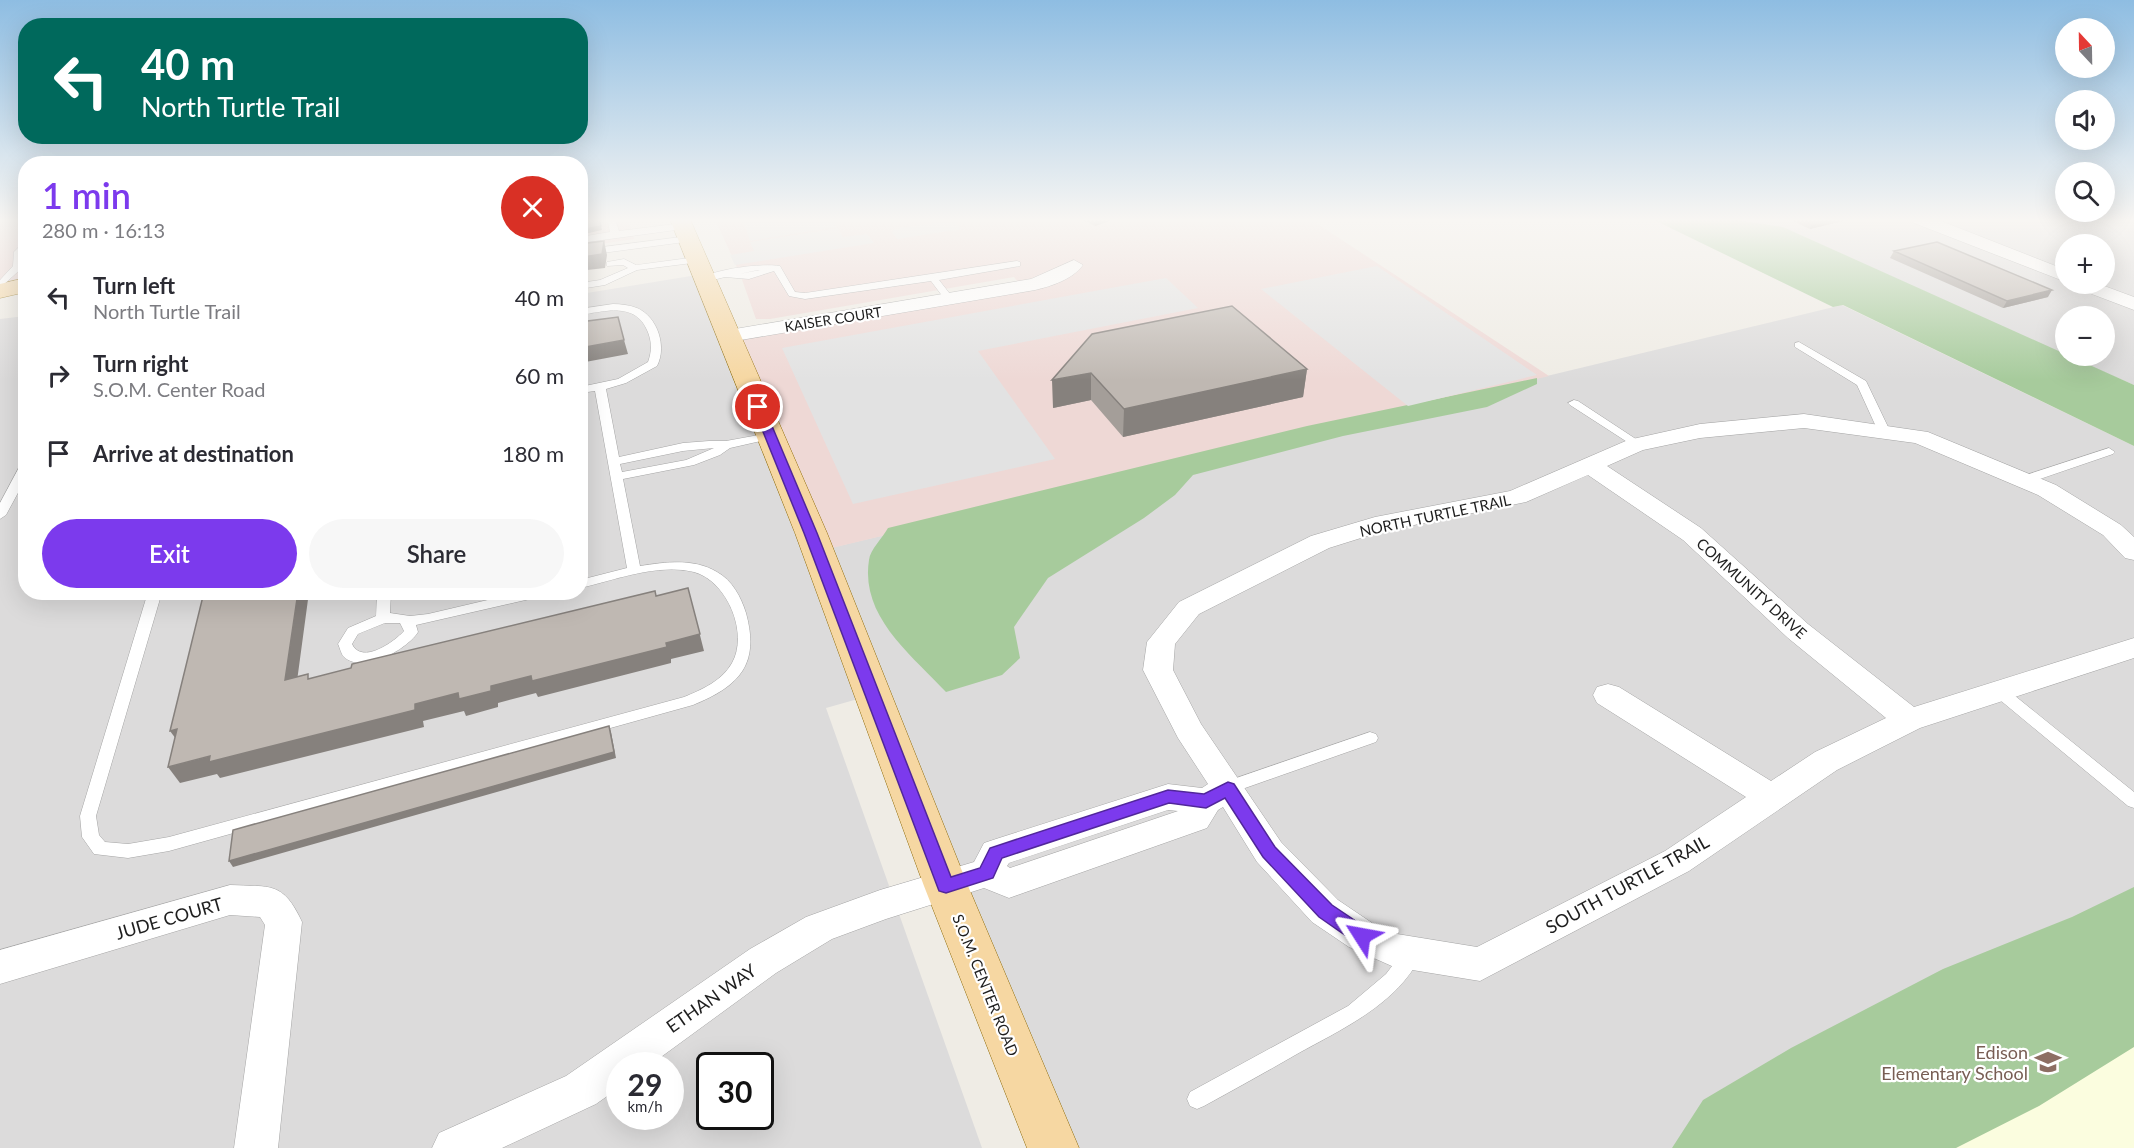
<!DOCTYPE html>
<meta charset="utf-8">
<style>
:root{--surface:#fff;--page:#f7f7f7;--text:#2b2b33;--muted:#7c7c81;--accent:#7c3aed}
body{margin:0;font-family:Lato,sans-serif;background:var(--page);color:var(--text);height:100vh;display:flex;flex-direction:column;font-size:22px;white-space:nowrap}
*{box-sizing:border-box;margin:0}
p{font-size:20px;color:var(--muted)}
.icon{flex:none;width:33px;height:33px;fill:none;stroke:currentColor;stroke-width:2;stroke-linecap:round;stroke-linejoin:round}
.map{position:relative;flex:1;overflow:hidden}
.drawer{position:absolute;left:18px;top:156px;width:570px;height:444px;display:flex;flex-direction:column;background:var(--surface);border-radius:24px;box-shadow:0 6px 24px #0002}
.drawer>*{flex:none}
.hud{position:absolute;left:18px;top:18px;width:570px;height:126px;border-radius:24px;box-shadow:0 6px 24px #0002;background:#00695c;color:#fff;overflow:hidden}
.needle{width:39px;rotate:338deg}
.buttons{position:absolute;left:2055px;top:18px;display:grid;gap:12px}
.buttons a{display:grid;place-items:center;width:60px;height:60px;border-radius:50%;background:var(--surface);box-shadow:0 6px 24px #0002;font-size:30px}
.speed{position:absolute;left:606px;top:1052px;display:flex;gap:12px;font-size:30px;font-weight:700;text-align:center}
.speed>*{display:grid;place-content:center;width:78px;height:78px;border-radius:50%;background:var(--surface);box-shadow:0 6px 24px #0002;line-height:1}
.speed small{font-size:15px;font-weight:400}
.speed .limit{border:3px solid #111;border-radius:9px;background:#fff;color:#111}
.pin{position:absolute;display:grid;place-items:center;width:51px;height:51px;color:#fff;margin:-26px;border:3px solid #fff;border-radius:50%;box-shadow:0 2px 6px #0007}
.me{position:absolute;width:66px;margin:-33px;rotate:304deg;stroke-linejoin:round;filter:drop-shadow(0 0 4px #0008)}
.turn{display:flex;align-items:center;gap:21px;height:126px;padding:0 24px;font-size:27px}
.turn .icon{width:78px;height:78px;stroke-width:2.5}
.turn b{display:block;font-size:42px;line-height:51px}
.round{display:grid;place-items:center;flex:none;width:63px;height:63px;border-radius:32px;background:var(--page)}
.head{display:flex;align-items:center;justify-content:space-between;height:102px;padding:0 24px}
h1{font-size:36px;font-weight:600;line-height:45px;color:var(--accent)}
.primary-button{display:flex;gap:12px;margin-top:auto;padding:12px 24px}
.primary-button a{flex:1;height:69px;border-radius:36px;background:var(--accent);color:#fff;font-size:24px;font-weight:600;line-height:69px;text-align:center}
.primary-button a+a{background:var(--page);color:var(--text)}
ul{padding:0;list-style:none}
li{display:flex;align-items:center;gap:18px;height:78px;padding:0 24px}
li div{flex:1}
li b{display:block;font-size:22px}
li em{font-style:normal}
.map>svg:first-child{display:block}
</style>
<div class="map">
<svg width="2134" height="1148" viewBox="0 0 2134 1148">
<rect width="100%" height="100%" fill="#efece5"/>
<path fill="#dcdbdb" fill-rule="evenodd" d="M1732,219H2134V385L2067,356H2104V316H2066L2065,355L1783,227ZM2066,244H2104V284H2066Z
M703,274L818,551L1842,305L2134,446V975L1790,1148H1052L872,695L826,708L982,1148H0V319L25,316L26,592H580L581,294ZM620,1065H670V1116H620ZM710,1065H760V1116H710Z"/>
<path fill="#eed8d5" d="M0,219H26L25,282L0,288Z
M581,219H628L634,239L581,247Z
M715,219H1310L1549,376L832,548L739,338L1023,288L1014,277L770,319H756L740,274Z"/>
<path fill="#fbfddf" d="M2134,975V1148H1790Z"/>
<path fill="#a7cb9c" d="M1652,219H1732L1783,227L2134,385V446L1843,305L1833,307Z
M1537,378V384L1487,407L1343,436L1193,475L1175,495L1144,518L1048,578L1014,627L1020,658L1002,675L946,692C912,655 860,617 869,560C870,550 883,537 888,528L1307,426Z
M2134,887V1047L2039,1106L1956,1148H1672L1703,1100L1791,1048L1943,969L2072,917Z"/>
<path fill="#e2e2e2" d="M743,219H832L837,227L750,241Z
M954,220L961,229L898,239L892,233L894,229Z
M838,228L843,237L867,234L874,243L735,265L730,255L754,251L750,242Z
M1377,266L1537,375L1408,406L1261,289Z
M1166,278L1198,308L978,351L1055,459L853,504L782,348Z"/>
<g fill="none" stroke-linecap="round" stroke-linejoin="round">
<g stroke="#a5a5a5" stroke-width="1">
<path id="service" d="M607,219H615L619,231L683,223L687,226L683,229L580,243V237L610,232Z
M689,236L692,237V241L580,256V250Z
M26,240V249L22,252L23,267L0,288V280L13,266L14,252Z
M697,257L700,258V262L637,270L605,285L580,289V283L600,280L628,268L623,265L607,266V262L624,259L636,265Z
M1017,261L1020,262V266L939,280L954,299L949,302L946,301L931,281L805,299L789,296L774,271L749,279L725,277L705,282L700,279C714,269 763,263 780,266L795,292L805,293ZM758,270H760L739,274Z
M613,304C621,304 629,305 637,308C658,317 667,347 657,366L626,383L606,389L619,457L683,443L709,441H726L770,433L776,436L774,438L730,448L720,455L694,465L623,479L640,566C665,562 694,558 717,572C732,580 741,597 746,613C760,664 740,686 693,705L169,851L128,858L94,854L82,837L80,816L148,592H162L96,816L99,835L105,842L128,844L169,837L684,697C701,690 722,681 732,663C749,633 727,581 694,572C658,563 615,580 580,588V580L627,568L595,391L580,393V387L618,379L648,362C652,351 652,341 647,330C635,302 605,311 580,315V309ZM714,448L686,460L622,472L620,464L683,451Z
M1799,342L1866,381L1890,431L1888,433H1880L1878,431L1857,385L1795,347V343Z
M1574,400L1578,401L1645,445L1639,449L1635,447L1570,405L1568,403Z
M2109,448L2115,452L2113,454L2028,483H2020L2018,480L2020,477Z
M22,462H26V478L6,515L0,519V503Z
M377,592H391L390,613L410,616L428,614L522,592H550L543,596L416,625L418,632L416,635C403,651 363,674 344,657C341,654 340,648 338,644L348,628L376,616ZM385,623H400L404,631C394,642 362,665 352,644L358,634Z
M1999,686L2004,687L2134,792V808L2128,806L1994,695L1991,691L1994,687Z
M1370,732L1376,734L1378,738L1376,742L1228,794L1222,793L1220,788L1222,783Z
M1412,947L1419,949L1421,955C1398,1004 1342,1029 1297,1054C1266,1072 1235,1089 1204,1106L1197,1109L1190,1106L1187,1099L1190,1092L1348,1006L1386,974L1405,949Z"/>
</g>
<g stroke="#a5a5a5" stroke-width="1">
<path id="minor" d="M1912,219H1936L2066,270V282L1914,223Z
M1074,260L1083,265C1073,279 1052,286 1035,290L729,342L722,340L719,336L722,332L729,330L1031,279Z
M2074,284H2099L2134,297V310L2076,288Z
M1804,414L1928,432L2056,485L2121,525L2134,537V560L2125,558L2103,535L2038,495L1915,443L1804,428L1700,438L1643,450L1607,466L1701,528L1808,624L1914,707L2134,638V658L1920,728L1837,770L1689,871L1480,981L1394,967L1349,947L1312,922L1257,862L1223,807L1218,810L1207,828L1009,898L984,888L886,919L832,939L776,973L650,1065H620V1087L596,1104L502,1148H432L439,1133L566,1076L750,949L806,917L880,890L974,862L984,843L996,839L1168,784L1202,788L1208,784L1178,738L1143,670L1147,642L1179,602L1311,536L1375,517L1510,491L1628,440L1700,424ZM1588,475L1683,540L1788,638L1886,718L1815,752L1771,781L1619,687L1608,684L1597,687L1593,695L1597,703L1746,797L1665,851L1477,947L1397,934L1375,925L1338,900L1281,842L1201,724L1173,670L1175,644L1199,614L1329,548L1380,532L1526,502ZM1168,810L1178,811L1010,868L1007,866L1009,863Z
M230,885C271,887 283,881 302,922L278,1148H234L265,925L260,917L230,915L0,984V950Z"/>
</g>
<g stroke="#8f6b09" stroke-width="1">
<path id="primary" d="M670,219H690L827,533L968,886L1079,1148H1027L924,886L795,533Z
M26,278V292L0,298V284Z"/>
</g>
<use href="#service" fill="#fff" fill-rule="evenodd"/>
<use href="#minor" fill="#fff" fill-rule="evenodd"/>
<use href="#primary" fill="#f6d7a2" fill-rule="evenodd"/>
</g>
<path fill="#a49e99" d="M1080,219H1115L1095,226Z
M1788,219H1851L1810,229Z
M1894,251L2048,297L2003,308L1890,258Z
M1092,334L1307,369L1303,397L1123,437L1091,400L1053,408Z"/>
<path fill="#86817d" d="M1095,219H1115L1095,226Z
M1826,219H1851L1810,229L1812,222Z
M601,226L602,230L580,235V230Z
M604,241L607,255L605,268L587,270L583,257Z
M2052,290L2048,297L2003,308L2007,301Z
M624,340L628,354L580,363V348Z
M1307,369L1303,397L1123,437L1124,409Z
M1091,373V400L1053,408L1052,380Z
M688,588L704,651L671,659V663L538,697L536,693L498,703V707L466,716L464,711L423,721L424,727L220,778L217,774L180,783L168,767L458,693L666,643Z
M298,592H309L295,696L285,680Z
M609,726L611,732L616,758L233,867L229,861Z
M177,729L182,747L170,731Z"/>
<path fill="#bfb8b2" stroke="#86817d" stroke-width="1.5" d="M580,219H599L601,226L580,230Z
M1805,219H1826L1812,222Z
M604,241L602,254L583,257L580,244Z
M1937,242L2052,290L2007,301L1894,251Z
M1232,306L1307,369L1124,409L1091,373L1052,380L1092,334Z
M618,317L624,340L580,348V322Z
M688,588L700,634L666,643L667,647L532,681L531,676L491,686V691L459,699L458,693L415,704V710L209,762L210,756L168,767L177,729L170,731L204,592H298L285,680L308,674V679L351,668L352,664L655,591L656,596Z
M609,726L614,752L229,861L233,830Z"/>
<linearGradient id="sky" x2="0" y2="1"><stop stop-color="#8ebde2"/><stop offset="0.58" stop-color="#f8f6f3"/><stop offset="1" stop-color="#f8f6f3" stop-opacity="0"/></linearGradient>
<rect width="2134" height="380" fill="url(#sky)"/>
<path fill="#7c3aed" stroke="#51269a" stroke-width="1.5" d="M758,404L764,407L817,533L951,877L980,868L990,848L1168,790L1204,794L1228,782L1234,784L1275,847L1332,905L1369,930L1371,936L1369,942L1362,944L1355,942L1319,917L1263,857L1225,798L1206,808L1169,803L1002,858L993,878L946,893L939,891L804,533L753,407Z"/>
<defs>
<g id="school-bare" transform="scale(2.07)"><path d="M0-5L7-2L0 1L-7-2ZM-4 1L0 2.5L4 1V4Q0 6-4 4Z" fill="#8d6e63" stroke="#fff" stroke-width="2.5" paint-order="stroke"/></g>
</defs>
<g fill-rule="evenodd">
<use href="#school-bare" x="2048" y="1062"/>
</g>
<g text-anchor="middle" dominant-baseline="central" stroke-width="4.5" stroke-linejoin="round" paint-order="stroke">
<g font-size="14" fill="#1e1e1e" stroke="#fff">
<text transform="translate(833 319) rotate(-9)">KAISER COURT</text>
</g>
<g font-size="15" fill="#1e1e1e" stroke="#fff">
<text transform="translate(1435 515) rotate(-12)">NORTH TURTLE TRAIL</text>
<text transform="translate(1752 588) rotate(42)">COMMUNITY DRIVE</text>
<text transform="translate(986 985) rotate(68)">S.O.M. CENTER ROAD</text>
</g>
<g font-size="18" fill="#1e1e1e" stroke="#fff">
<text transform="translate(1627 884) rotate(-29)">SOUTH TURTLE TRAIL</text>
<text transform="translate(169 918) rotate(-16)">JUDE COURT</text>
<text transform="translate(711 998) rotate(-35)">ETHAN WAY</text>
</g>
<g font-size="18" fill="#785e54" stroke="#fff" text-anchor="end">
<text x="2028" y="1052">Edison<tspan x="2028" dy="21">Elementary School</tspan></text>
</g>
</g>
</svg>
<div class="buttons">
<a><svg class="needle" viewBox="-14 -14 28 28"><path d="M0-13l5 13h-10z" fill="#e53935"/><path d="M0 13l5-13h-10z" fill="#7c7c81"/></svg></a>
<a><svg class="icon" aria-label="sound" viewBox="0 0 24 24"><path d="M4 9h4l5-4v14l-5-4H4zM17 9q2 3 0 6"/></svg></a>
<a><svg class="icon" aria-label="search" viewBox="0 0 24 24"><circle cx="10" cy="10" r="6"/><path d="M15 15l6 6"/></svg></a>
<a>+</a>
<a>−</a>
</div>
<div class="speed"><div>29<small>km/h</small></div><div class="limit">30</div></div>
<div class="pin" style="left:758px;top:407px;background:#d93025"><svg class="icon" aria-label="arrive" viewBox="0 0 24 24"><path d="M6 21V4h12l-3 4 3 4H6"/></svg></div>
<svg class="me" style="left:1362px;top:936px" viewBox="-20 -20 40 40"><path d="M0-17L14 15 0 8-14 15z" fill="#7c3aed" stroke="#fff" stroke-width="4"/></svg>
<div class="hud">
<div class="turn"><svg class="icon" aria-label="left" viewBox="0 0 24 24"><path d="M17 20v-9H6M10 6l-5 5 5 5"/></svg><div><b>40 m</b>North Turtle Trail</div></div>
</div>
<section class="drawer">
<div class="head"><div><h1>1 min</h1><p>280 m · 16:13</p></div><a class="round" style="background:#d93025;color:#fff"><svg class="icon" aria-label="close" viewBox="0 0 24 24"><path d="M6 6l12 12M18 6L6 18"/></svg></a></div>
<ul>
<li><svg class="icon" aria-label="left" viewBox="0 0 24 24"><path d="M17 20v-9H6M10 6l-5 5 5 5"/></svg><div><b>Turn left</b><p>North Turtle Trail</p></div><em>40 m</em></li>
<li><svg class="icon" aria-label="right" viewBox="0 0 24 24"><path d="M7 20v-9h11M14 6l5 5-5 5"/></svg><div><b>Turn right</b><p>S.O.M. Center Road</p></div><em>60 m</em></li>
<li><svg class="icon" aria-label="arrive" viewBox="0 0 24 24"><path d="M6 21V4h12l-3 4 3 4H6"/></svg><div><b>Arrive at destination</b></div><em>180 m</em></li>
</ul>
<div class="primary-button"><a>Exit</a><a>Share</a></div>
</section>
</div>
